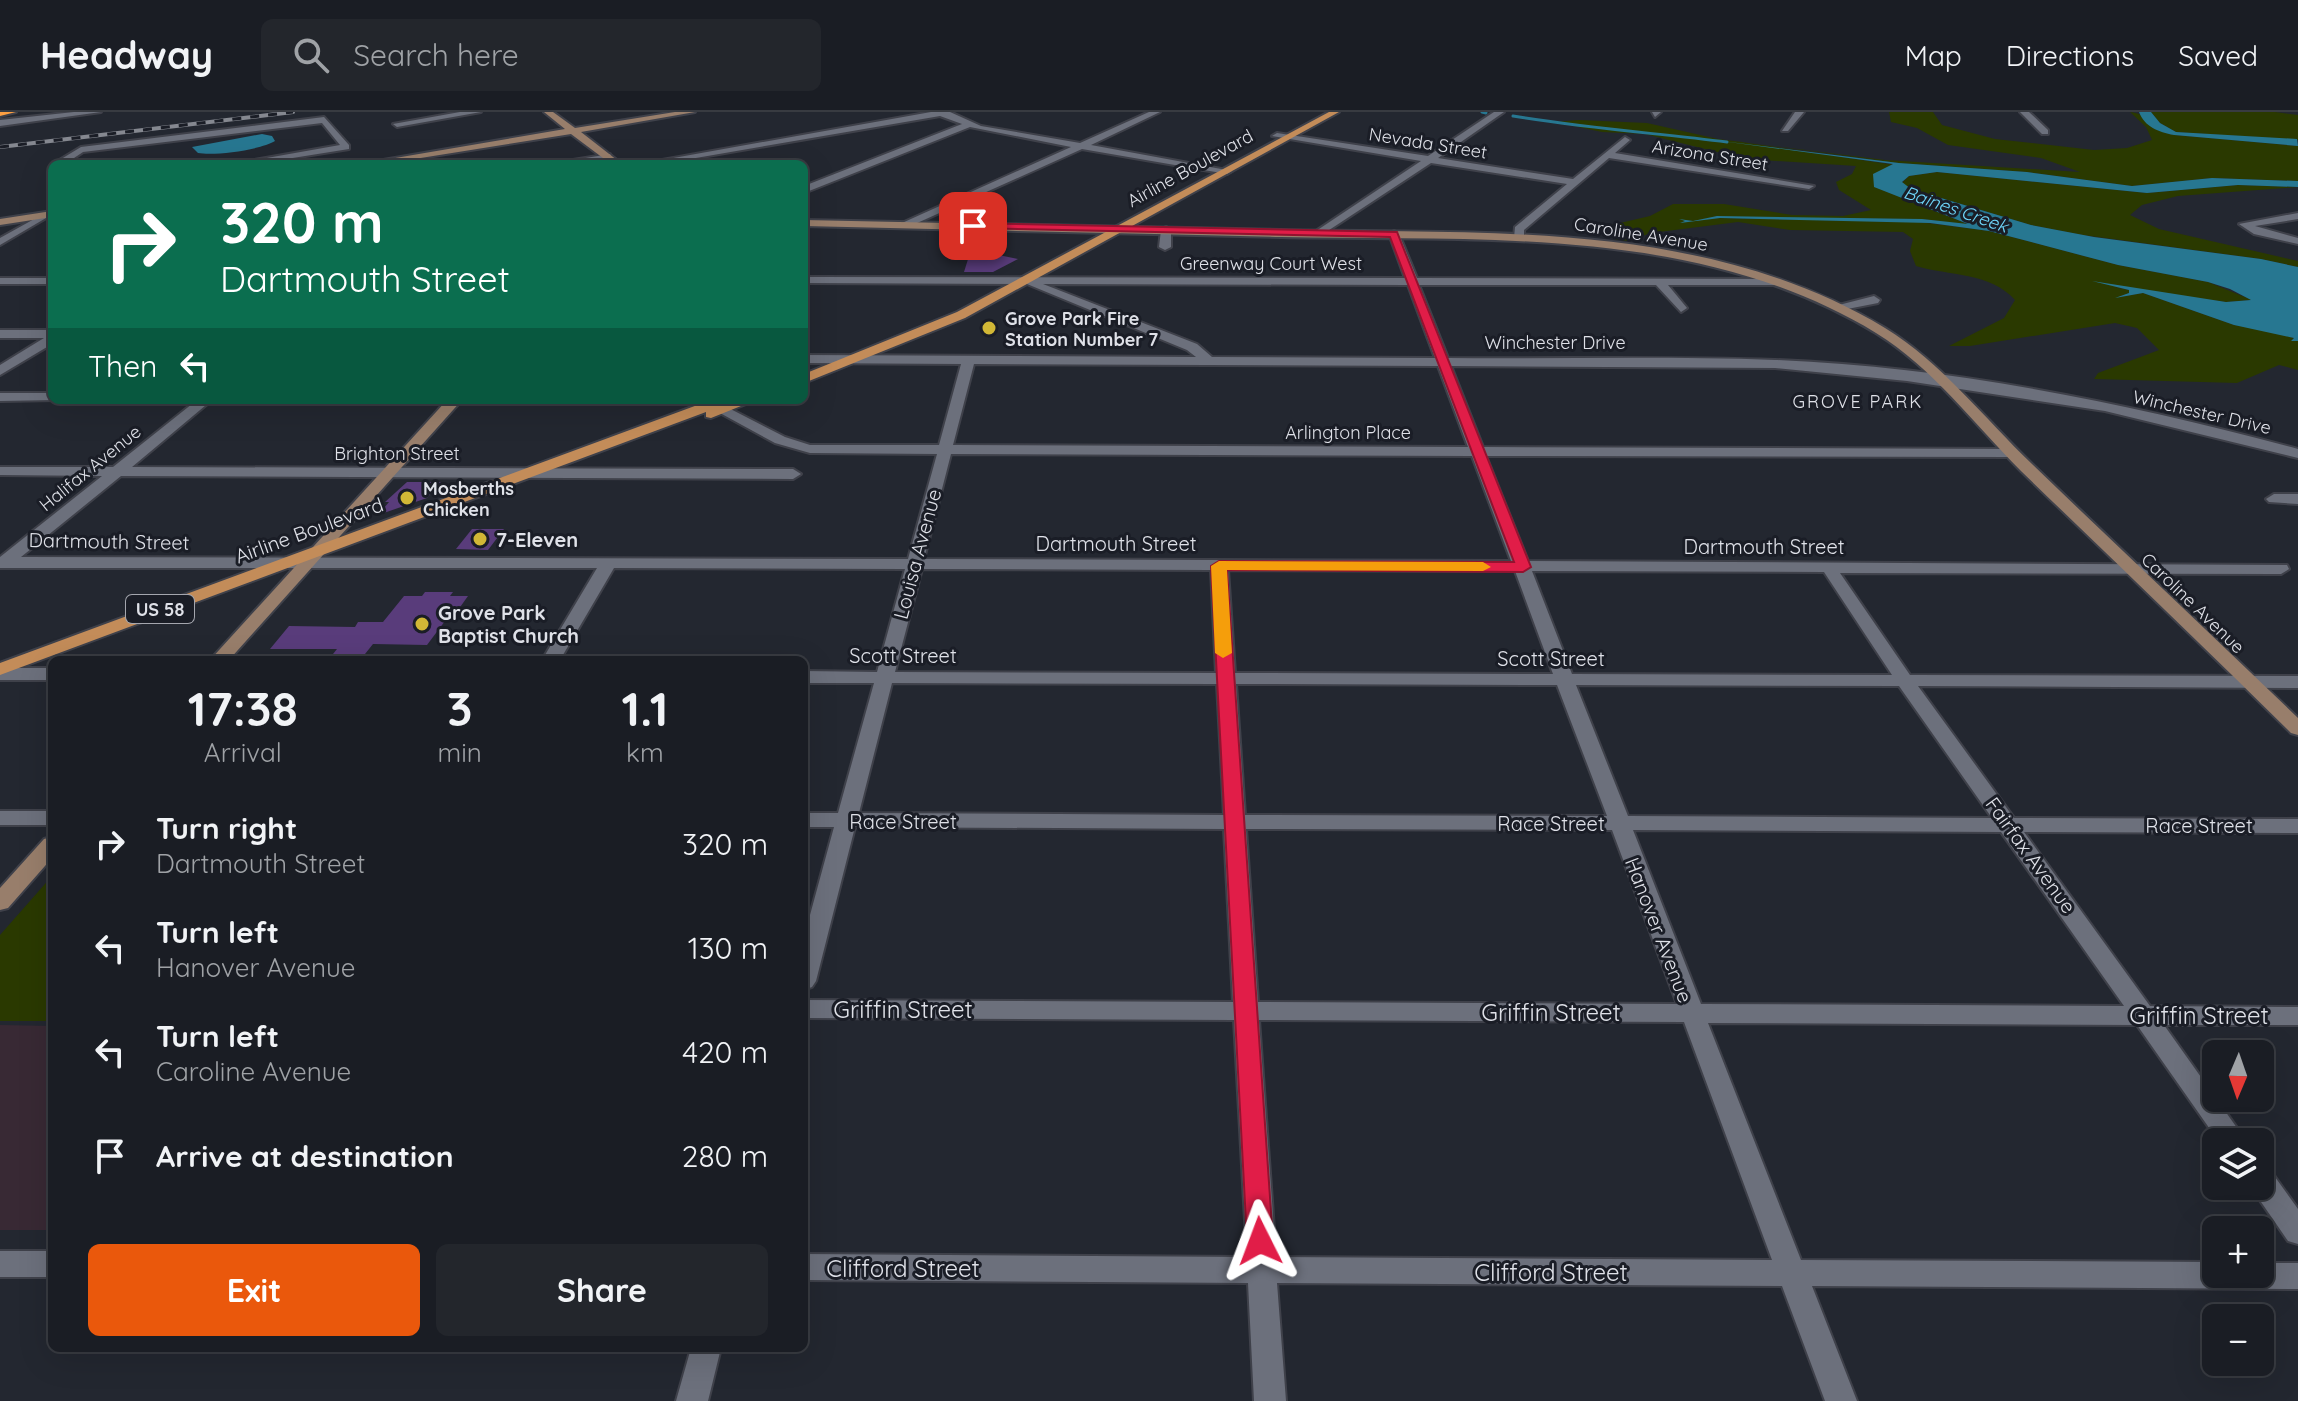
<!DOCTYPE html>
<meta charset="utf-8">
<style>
:root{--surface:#1a1d24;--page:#23262c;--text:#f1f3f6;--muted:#9fa2a6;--line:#383b41;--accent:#ea580c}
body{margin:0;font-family:Quicksand,sans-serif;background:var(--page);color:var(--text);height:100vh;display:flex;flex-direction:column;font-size:30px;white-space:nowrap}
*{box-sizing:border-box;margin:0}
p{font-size:26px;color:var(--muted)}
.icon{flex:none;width:44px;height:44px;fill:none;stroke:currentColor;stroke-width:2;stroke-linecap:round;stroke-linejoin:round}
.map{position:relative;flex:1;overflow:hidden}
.drawer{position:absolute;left:48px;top:544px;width:760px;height:696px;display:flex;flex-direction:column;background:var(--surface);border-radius:12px;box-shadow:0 8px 32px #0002,0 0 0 2px var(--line)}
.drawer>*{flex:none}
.banner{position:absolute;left:48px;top:48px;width:760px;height:244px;border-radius:12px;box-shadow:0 8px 32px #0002,0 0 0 2px var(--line);background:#0b6e4f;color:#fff;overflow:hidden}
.needle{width:52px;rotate:182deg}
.fabs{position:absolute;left:2202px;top:928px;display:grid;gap:16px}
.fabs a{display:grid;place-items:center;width:72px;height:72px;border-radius:12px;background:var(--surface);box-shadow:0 8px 32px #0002,0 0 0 2px var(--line);font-size:40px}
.pin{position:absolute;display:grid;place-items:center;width:68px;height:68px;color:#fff;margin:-34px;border-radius:16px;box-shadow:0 4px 12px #0006}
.me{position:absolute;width:88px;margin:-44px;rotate:357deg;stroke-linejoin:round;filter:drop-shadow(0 0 6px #0008)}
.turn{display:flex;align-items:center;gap:28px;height:168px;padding:0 40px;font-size:36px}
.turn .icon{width:104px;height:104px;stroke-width:2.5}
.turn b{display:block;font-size:56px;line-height:68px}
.then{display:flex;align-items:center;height:76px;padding:0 40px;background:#0003;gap:16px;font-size:30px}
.eta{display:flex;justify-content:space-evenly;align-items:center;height:136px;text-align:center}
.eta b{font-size:48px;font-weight:800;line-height:56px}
.button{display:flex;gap:16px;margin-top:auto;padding:16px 40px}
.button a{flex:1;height:92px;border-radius:12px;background:var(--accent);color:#fff;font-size:32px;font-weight:800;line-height:92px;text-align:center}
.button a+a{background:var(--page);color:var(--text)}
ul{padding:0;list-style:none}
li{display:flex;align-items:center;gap:24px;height:104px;padding:0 40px}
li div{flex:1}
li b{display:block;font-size:30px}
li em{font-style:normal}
header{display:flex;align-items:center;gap:48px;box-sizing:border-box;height:112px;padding:0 40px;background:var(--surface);border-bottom:2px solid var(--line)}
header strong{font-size:38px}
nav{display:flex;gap:44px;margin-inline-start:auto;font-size:28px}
.search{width:560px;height:72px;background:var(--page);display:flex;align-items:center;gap:20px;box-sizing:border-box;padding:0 28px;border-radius:12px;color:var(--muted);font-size:30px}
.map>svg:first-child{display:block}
</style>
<header>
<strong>Headway</strong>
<div class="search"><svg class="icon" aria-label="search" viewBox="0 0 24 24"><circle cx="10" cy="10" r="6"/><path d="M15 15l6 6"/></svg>Search here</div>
<nav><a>Map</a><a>Directions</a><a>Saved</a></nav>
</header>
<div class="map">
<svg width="2298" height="1289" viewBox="0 0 2298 1289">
<rect width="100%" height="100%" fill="#232730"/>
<path fill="#382934" d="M0,913L52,914V1118H0Z"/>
<path fill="#2a3900" d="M1889,0H1933L1942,13L1995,27L2094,38L2127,36L2152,28L2146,15L2130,0C2148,1 2156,20 2174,23L2298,34V69L2212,66L2132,74L2027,60L1899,51L1735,29L1895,53L1875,75L1970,113L1922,107L1717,106L1919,110L1989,119L2118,153L2208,170L2252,188L2226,190L2113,175L2129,178V181L2119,185L2143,181L2234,213L2273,219L2294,226L2292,229H2298V258L2279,253L2237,271L2094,267L2098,261L2159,238L2137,216L2115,211L1970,234H1949L2004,206L2015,188C1990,160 1949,164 1916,154L1910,139L1913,127L1903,120L1790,118L1738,110L1651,121L1628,129L1614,127L1607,114L1650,104L1673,92H1724L1792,103L1843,104L1871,98L1839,78L1836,70L1852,62L1856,54L1745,47L1645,22L1602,20L1554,10L1579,8L1647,11L1718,27L1885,48L2080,60L2041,46L1948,33L1917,16L1891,10Z
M2151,0H2275L2298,3V28L2176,20L2160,11Z
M1937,60L2147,81L2238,73L2298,75L2178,84L2142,93L2130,103L2159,117L2298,149V155L2261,147L2083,123L2031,113L1911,77L1902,71L1909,64Z
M52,764V909H0V823Z"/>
<path fill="#277791" d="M2139,0H2151L2160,11L2176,20L2297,27L2298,34L2174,23C2158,20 2145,15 2139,0Z
M262,22L272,24L275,29C260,38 215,44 198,41L192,35Z
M1721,29L1899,51L2027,60L2132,74L2212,66L2298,69V75L2238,73L2147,81L1937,60L1909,64L1902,70L1911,77L2031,113L2094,125L2261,147L2298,155V229H2291L2294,226L2234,213L2143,181L2115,186L2129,181V178L2092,169L2226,190L2251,188L2230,177L2208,170L2118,153L1989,119L1930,111L1720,106L1680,111L1685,109L1679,107L1693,109L1717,104L1922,107L1968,112L1874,75L1873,62L1893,52Z"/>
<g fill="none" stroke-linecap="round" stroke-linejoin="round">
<path stroke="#277791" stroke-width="3" d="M1482,0L1486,1
M1513,4C1584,16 1655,21 1727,30"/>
</g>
<path fill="#593c7b" d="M989,141L1018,147L993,160H964L969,144Z
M407,370H441L427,386L378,403L389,390H385Z
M472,417H504L488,438L456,437Z
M425,480H453L450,484H468L453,505H448L427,533L373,532L365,542H333L337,537H270L289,514L355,515L358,510H383L404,484H422Z"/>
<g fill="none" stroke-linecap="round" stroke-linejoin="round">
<g stroke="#3f414a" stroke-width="4">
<path id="street" d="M74,0H101L0,14V8Z
M460,0H481L397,15L393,12Z
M931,0H950L981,14L1080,31L1149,0H1160L1091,33L1232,59L1227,62L1082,37L906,116L901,113L902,111L1071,35L970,15L804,81V74L962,12L940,4L661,52H640Z
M1494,0H1504L1438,46L1573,67L1625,25L1630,28L1615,41L1814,74L1809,77L1609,46L1524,118V126L1519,129L1514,126L1515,115L1567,72L1431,51L1320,124L1316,123V119L1421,49L1272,24L1277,21L1428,44Z
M1652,0H1661L1655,5Z
M1795,0H1804L1788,19H1782Z
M2020,0H2029L2048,18V22H2042Z
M324,5L349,33V37L255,52H232L340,33L322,11L83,40L65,52H53L81,35Z
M610,42L613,47L562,52L567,49Z
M39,101H52V107L46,106L0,133V126L36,106Z
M2298,101V107L2255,114L2298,126V132L2254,122L2239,112Z
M1166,115L1171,118V135L1165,138L1159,135L1161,118Z
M1394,119L1399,122L1417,166L1775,167L1781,170L1775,173H1668L1687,196L1681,200L1656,173H1419L1448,246C1557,247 1666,244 1775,248C1951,255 2128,291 2298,337V346L2105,299L1907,269L1775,256L1451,254L1483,335L2012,337L2019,341L2012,345L1486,344L1528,449L2287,453L2289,457L2281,462L1840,461L1910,563L2298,564V576L1918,574L2014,706L2298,707V721L2024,720L2150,894L2298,895V913H2164L2247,1030H2219L2137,913L1708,911L1801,1148L2216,1150V1162H2260V1151H2298V1177L1812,1174L1857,1289H1825L1782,1174L1277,1171L1286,1289H1254L1248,1171L804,1168V1142L1247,1145L1234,908L804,906V888L1233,890L1224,717L855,715L816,869L812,875L804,878V825L834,715H804V701H838L874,571H804V559L877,560L905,457L614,456L560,548H542L597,456H0V445L102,364L0,363V355H113L197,288H212L132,355L793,357L801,362L793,367L121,364L21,445L908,447L937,342L810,341L775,331L720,301L688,288L715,289L785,325L810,333H939L961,252L804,251V243L1196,245L1187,238L1027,172L804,171V165L1405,166L1389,122ZM1043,172L1408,173L1435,246L1212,245L1197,232ZM974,252L1438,254L1468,335L953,333ZM951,342L1472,344L1511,449L924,447ZM922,457L1211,458L1216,561L895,560ZM1228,458L1515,459L1553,562L1235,561ZM1532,459L1824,460L1892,563L1572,562ZM892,571L1217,572L1224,703L859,701ZM1236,572L1557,573L1607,704L1245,703ZM1576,573L1899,574L1992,706L1628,704ZM1246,717L1612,718L1677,892L1258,890ZM1633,718L2001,720L2124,894L1701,892ZM1259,908L1684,910L1772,1148L1276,1145Z
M0,166H52V172H0Z
M1874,184L1880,188L1878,191L1837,199L1831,195Z
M0,218H52V232L0,263V253L44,226H0Z
M0,281H52V288H56L0,289Z
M2274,382H2298V392L2269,390L2266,387Z
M0,556H52V568H0Z
M0,699H52V713H0Z
M2260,1054L2270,1058L2298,1097V1132L2288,1129L2250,1074H2260Z
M0,1139H52V1165H0Z
M691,1236H721L708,1289H676Z"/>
</g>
<g stroke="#3f414a" stroke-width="4">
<path id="secondary" d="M544,0H553L575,16L675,0H695L581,20L622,52H611L571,22L383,52H360L565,17Z
M52,99V105L0,113V107Z
M804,108C963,111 1122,115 1281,118C1483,122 1704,107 1885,216C1942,251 1984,306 2032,352C2120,437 2210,521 2298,606V623L2291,621C2202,533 2111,446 2021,359C1974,312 1933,256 1876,221C1699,113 1480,129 1281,125C1122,121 963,118 804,114Z
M447,288H462L229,548H210Z
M52,725V746L8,796L0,798V776L44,727Z"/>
</g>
<g stroke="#3f414a" stroke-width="4">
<path id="primary" d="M1329,0H1339L965,206L804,271V262L957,200Z
M711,288H731L729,291L756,288L711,306L706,305V300L0,563V551Z"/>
</g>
<g stroke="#3f414a" stroke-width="4">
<path id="highway" d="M0,0H16L0,4Z"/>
</g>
<use href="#street" fill="#6c707c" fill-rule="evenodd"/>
<use href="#secondary" fill="#987e6b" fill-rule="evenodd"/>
<use href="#primary" fill="#c38c59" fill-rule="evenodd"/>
<use href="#highway" fill="#fd9f42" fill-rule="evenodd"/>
<g stroke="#858890" stroke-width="4">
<path id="rail" d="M0,35L293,0"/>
</g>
<use href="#rail" stroke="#1a1d26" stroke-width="3" stroke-dasharray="9" stroke-linecap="butt"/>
</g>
<path fill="#e11d48" stroke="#92132f" stroke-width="2" d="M973,111L1397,120L1531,455L1523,460L1227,458L1273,1129L1270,1137L1260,1141L1251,1137L1247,1129L1211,454L1219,449L1514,450L1390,125L969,116Z"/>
<path fill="#f59e0b" d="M1219,449L1483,450L1491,455L1483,459L1227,458L1232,541L1223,546L1215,541L1211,454Z"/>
<g fill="#d1b736" stroke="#1a1d26" stroke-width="3">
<circle cx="989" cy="216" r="8"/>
<circle cx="407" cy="386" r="8"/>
<circle cx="480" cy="427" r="8"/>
<circle cx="422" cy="512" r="8"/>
</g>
<g text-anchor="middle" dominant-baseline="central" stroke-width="6" stroke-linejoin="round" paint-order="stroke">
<g font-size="18" fill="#dfe1e8" stroke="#1a1d26">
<text transform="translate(1428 31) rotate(9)">Nevada Street</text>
<text transform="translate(1710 43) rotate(9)">Arizona Street</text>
<text transform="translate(1190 56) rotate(-29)">Airline Boulevard</text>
<text transform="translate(1641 122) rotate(9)">Caroline Avenue</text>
<text x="1271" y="151">Greenway Court West</text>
<text x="1555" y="230">Winchester Drive</text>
<text transform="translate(2202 300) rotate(13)">Winchester Drive</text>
<text x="1348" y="320">Arlington Place</text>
<text x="397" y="341">Brighton Street</text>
<text transform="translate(90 356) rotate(-39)">Halifax Avenue</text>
<text transform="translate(2193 491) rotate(44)">Caroline Avenue</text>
</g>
<g font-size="18" font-style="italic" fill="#6fd7fb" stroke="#1a1d26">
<text transform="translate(1956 97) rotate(19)">Baines Creek</text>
</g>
<g font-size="18" font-weight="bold" fill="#dfe1e8" stroke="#1a1d26" text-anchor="start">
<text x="1005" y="206">Grove Park Fire<tspan x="1005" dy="21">Station Number 7</tspan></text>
<text x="423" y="376">Mosberths<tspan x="423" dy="21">Chicken</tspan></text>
</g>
<g font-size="18" letter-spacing="2" fill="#dfe1e8" stroke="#1a1d26">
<text x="1858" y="289">GROVE PARK</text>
</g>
<rect fill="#1a1d26" stroke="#a4a6ae" stroke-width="2" x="126" y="483" width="68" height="28" rx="6"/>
<g font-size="18" font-weight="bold" fill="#dfe1e8">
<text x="160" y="497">US 58</text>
</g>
<g font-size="20" fill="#dfe1e8" stroke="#1a1d26">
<text transform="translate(309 418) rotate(-20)">Airline Boulevard</text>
<text transform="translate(109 429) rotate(1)">Dartmouth Street</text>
<text x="1116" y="431">Dartmouth Street</text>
<text x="1764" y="434">Dartmouth Street</text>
<text transform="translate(917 442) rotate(-75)">Louisa Avenue</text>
<text x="903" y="543">Scott Street</text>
<text x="1551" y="546">Scott Street</text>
<text x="903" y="709">Race Street</text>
<text x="1551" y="711">Race Street</text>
<text x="2199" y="713">Race Street</text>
<text transform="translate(2031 743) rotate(54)">Fairfax Avenue</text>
<text transform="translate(1659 818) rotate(69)">Hanover Avenue</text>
</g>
<g font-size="20" font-weight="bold" fill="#dfe1e8" stroke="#1a1d26" text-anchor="start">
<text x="496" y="427">7-Eleven</text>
<text x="438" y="500">Grove Park<tspan x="438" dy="23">Baptist Church</tspan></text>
</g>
<g font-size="24" fill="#dfe1e8" stroke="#1a1d26">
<text x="903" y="897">Griffin Street</text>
<text x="1551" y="900">Griffin Street</text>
<text x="2199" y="903">Griffin Street</text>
<text x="903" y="1156">Clifford Street</text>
<text x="1551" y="1160">Clifford Street</text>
</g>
</g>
</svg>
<div class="fabs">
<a><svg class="needle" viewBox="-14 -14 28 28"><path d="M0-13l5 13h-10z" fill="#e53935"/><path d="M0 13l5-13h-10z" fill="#9fa2a6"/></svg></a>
<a><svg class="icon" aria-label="layers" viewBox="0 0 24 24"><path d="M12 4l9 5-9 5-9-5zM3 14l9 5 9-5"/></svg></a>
<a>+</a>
<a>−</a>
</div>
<div class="pin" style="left:973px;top:114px;background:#d93025"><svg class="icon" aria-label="arrive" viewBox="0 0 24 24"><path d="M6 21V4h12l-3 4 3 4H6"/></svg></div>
<svg class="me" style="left:1260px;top:1129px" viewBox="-20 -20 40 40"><path d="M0-17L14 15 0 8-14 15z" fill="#e11d48" stroke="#fff" stroke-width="4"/></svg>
<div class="banner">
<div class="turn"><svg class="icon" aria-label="right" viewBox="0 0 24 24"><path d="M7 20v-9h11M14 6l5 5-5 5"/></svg><div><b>320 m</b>Dartmouth Street</div></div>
<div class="then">Then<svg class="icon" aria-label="left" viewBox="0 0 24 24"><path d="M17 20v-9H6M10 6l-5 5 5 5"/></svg></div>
</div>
<section class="drawer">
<div class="eta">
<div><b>17:38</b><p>Arrival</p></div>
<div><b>3</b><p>min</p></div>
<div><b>1.1</b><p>km</p></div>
</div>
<ul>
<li><svg class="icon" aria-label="right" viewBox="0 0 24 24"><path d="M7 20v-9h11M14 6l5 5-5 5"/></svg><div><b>Turn right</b><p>Dartmouth Street</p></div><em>320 m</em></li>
<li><svg class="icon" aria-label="left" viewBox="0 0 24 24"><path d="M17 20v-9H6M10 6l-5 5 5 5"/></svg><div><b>Turn left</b><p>Hanover Avenue</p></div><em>130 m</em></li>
<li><svg class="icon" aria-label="left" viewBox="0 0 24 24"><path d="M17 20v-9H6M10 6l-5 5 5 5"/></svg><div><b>Turn left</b><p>Caroline Avenue</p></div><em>420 m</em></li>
<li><svg class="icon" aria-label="arrive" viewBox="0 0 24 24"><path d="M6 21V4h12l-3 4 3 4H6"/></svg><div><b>Arrive at destination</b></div><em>280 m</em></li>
</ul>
<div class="button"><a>Exit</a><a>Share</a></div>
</section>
</div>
